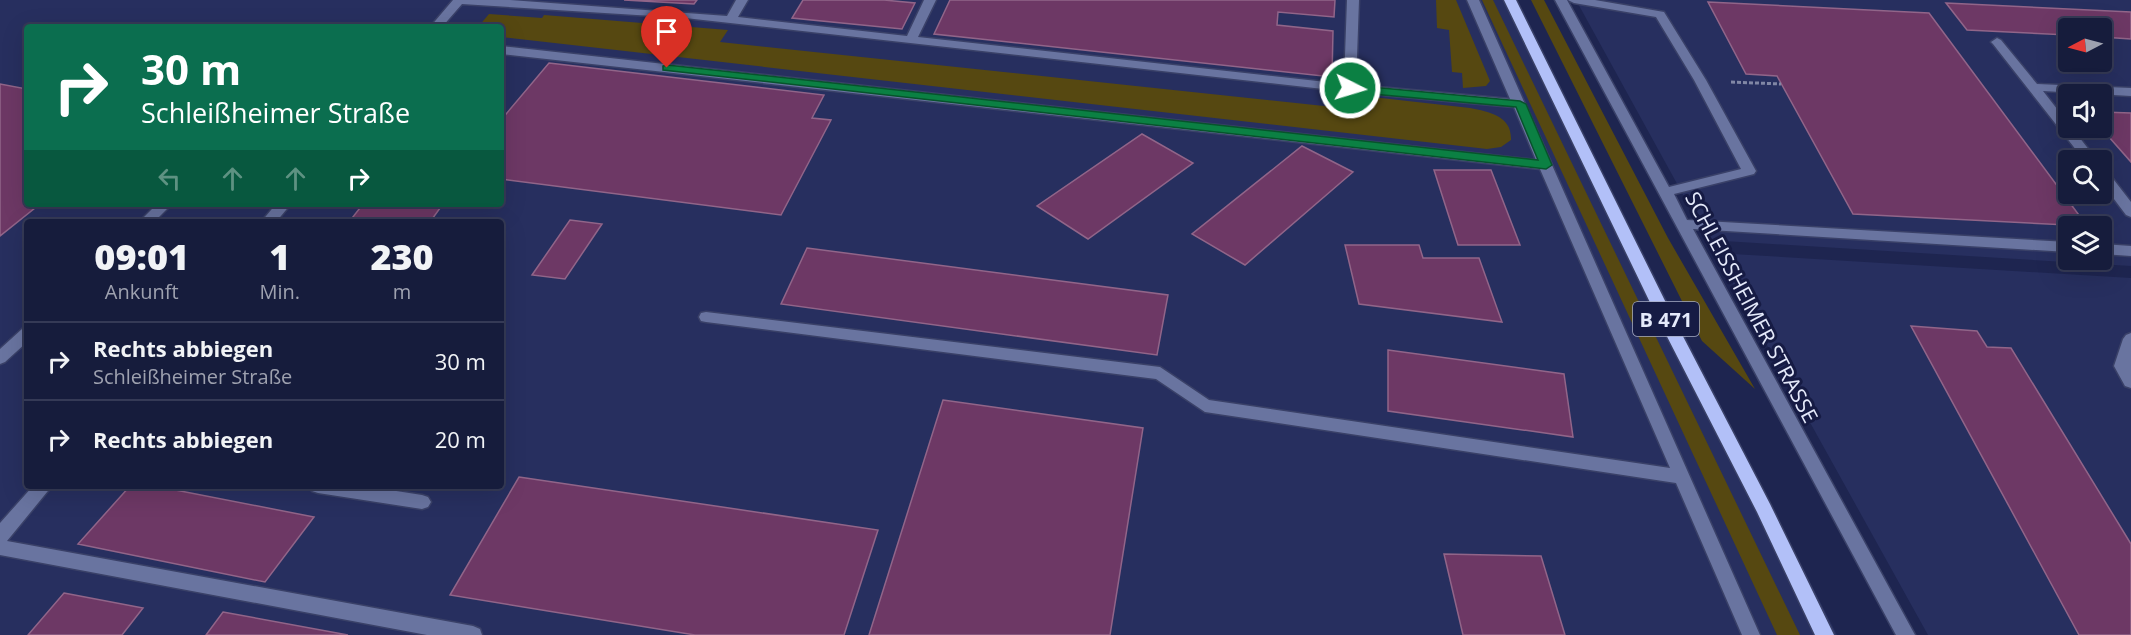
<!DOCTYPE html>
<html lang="de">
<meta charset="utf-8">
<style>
:root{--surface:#161c3c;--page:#232947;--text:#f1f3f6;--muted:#9ea1af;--line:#353a56}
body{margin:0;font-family:"Open Sans",sans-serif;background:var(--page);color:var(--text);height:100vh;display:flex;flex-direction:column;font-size:22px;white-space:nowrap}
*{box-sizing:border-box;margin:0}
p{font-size:20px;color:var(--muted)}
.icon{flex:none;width:33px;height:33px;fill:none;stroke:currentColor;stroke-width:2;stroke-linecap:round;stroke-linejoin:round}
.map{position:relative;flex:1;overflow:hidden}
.details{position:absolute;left:24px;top:219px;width:480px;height:270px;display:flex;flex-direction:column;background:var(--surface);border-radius:6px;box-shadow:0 6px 24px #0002,0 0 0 2px var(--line)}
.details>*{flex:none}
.guide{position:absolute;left:24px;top:24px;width:480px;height:183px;border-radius:6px;box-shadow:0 6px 24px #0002,0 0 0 2px var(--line);background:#0b6e4f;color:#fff;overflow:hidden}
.needle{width:39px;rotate:264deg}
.controls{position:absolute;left:2058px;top:18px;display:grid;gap:12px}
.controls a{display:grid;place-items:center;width:54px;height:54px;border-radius:6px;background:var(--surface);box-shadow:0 6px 24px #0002,0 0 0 2px var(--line);font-size:30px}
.pin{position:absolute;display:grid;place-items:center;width:51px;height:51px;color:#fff;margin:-62px -26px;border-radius:50% 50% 50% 0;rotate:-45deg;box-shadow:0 0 6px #0007}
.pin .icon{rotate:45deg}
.me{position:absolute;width:66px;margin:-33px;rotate:95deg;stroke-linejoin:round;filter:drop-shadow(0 0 4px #0008)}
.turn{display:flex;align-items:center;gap:21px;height:126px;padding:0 18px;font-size:27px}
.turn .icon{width:78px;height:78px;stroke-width:2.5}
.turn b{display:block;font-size:42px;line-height:51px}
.lanes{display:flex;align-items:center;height:57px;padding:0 18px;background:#0003;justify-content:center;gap:30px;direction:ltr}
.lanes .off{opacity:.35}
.eta{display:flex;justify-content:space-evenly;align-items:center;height:102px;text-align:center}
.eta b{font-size:36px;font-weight:800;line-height:42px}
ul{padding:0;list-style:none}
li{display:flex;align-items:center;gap:18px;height:78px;padding:0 18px;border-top:2px solid var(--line)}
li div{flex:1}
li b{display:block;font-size:22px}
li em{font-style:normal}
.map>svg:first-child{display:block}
</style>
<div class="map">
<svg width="2131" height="635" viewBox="0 0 2131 635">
<rect width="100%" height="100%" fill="#1e2550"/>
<path fill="#272f5f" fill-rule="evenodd" d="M0,0H1512L1590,149L1837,635H0ZM27,27H501V204H27ZM27,222H501V486H27Z
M1576,0H2131V266L1708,240ZM2068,28H2102V62H2068ZM2068,94H2102V128H2068ZM2068,160H2102V194H2068ZM2068,226H2102V260H2068Z
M1716,253L2131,278V635H1928Z"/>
<path fill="#564811" d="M1436,0H1456L1490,81L1486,86L1463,88L1462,73L1452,72L1449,30L1437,28Z
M1482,0H1493L1800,635H1777Z
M1531,0H1544L1668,238L1755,389L1702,341Z
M489,14L542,18L544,15L728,30L720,42L1371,111L1372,97L1470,108C1490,112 1512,116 1511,140L1501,147L1487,149L501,37V27H478Z"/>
<path fill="#6d3865" stroke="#916589" stroke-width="1.5" d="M624,0H697L694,4Z
M803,0H884L915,3L902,29L792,18Z
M950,0H1335L1334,17L1278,12L1277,25L1333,31L1332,77L934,34Z
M1708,2L1929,13L2087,226L1853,214L1777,76L1746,74Z
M1946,3L2131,12V39L2102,37V28H2068V35L1967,30Z
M549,63L824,95L812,118L831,120L781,215L501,179V120Z
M0,84L27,89V204H40L0,236Z
M2102,112L2131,113V162L2101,128Z
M1142,134L1193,163L1088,239L1037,206Z
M1302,146L1353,172L1245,265L1192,234Z
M1434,170H1491L1520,245H1458Z
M363,204H443L430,222H349Z
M570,220L602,224L565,279L532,275Z
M1345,245H1419L1423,258H1479L1502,322L1359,304Z
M807,248L1168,295L1157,355L781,304Z
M1911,326L1977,331L1987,347L2011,348L2131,544V635H2079Z
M1388,350L1564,374L1573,437L1388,411Z
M943,400L1143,428L1110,635H869Z
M519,477L878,530L844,635H695L450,595Z
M130,486H155L314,517L265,582L78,544Z
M1444,554L1541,556L1565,635H1463Z
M64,593L143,608L122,635H28Z
M223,612L348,635H206Z"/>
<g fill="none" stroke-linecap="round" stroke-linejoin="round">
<g stroke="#3a4168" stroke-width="3">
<path id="minor" d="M453,0H510L727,16L736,0H748L738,17L907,36L924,0H936L918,37L1344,84L1347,0H1359L1356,85L1510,99L1467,0H1479L1760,635H1742L1676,483L1205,412L1156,379L706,322L701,321L699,317L701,313L706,312L1160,367L1209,400L1670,468L1540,169L501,54V46L1536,160L1514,107L1350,92L685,18L462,4L442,27H430Z
M1555,0H1567L1669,187L1741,169L1694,80L1656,17L1574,3L1568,0H1595L1664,12L1706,80L1756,171L1754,174L1674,194L1687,220L2068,242V252L1693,229L1915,635H1896Z
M1997,38L2001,40L2037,84L2131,88V96L2043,91L2068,123V128H2072L2097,160H2084L1993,44L1991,42Z
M2102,170L2107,171L2131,202V217L2126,215L2102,183Z
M157,204H172L154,222H139Z
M276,204H291L276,222H261Z
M2102,244L2131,246V256L2102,254Z
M27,327V342L5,362L0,364V349L22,329Z
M2131,333V388L2125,386L2114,366L2123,339L2126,335Z
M33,486H52L7,541L473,626L480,629L482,635H427L0,555V523Z
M309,486H364L422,495L428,497L431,502L428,507L422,509L318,493L312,491Z"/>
</g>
<g stroke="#3a4168" stroke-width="3">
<path id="major" d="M1504,0H1516L1674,319L1770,504L1834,635H1815L1757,512L1658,319Z"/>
</g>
<path stroke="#8187a5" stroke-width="3" stroke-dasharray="4 2" stroke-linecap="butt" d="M1731,82L1781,84"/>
<use href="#minor" fill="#6974a0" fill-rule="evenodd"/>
<use href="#major" fill="#b2c0f8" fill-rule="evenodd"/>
</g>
<path fill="#0b8043" stroke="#07532c" stroke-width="1.5" d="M667,65L1538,160L1516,107L1350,92L1345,88L1350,85L1520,101L1526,104L1552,165L1546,169L663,70V66Z"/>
<g text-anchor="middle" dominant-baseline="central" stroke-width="6" stroke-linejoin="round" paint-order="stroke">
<rect fill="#161b44" stroke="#a7acc4" stroke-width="1.5" x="1633" y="302" width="66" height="34" rx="4.5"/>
<g font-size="20" font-weight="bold" fill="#e5eafb">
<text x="1666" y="319">B 471</text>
</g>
<g font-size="21" fill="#e5eafb" stroke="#161b44">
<text transform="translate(1752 307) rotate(62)">SCHLEISSHEIMER STRASSE</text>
</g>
</g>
</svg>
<div class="controls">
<a><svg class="needle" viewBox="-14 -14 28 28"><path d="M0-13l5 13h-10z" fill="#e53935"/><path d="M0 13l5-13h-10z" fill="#9ea1af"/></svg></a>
<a><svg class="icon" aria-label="sound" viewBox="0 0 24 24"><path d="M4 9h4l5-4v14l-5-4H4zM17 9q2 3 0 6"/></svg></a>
<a><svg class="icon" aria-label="search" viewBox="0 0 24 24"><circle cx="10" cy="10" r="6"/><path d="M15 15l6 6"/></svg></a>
<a><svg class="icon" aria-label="layers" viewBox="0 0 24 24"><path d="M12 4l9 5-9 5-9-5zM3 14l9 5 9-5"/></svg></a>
</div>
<div class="pin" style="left:667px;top:68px;background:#d93025"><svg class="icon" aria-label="arrive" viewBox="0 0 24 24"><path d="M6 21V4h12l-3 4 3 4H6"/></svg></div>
<svg class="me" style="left:1350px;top:88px" viewBox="-20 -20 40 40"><circle r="17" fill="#0b8043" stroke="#fff" stroke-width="3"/><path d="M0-11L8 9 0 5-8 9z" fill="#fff"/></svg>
<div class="guide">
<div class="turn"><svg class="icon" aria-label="right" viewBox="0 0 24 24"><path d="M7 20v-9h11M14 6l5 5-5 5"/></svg><div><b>30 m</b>Schleißheimer Straße</div></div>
<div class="lanes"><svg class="icon off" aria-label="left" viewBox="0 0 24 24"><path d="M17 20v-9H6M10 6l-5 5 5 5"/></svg><svg class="icon off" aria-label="ahead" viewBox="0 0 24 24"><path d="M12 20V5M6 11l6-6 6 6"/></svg><svg class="icon off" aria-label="ahead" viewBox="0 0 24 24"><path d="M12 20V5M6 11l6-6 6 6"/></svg><svg class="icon" aria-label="right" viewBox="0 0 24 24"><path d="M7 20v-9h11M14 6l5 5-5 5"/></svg></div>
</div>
<section class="details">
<div class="eta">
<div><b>09:01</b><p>Ankunft</p></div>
<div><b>1</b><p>Min.</p></div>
<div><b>230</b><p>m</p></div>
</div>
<ul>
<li><svg class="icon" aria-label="right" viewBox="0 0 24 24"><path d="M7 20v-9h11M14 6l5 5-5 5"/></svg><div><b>Rechts abbiegen</b><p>Schleißheimer Straße</p></div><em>30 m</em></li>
<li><svg class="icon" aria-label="right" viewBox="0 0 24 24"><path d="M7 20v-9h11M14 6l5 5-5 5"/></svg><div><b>Rechts abbiegen</b></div><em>20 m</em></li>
</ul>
</section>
</div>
